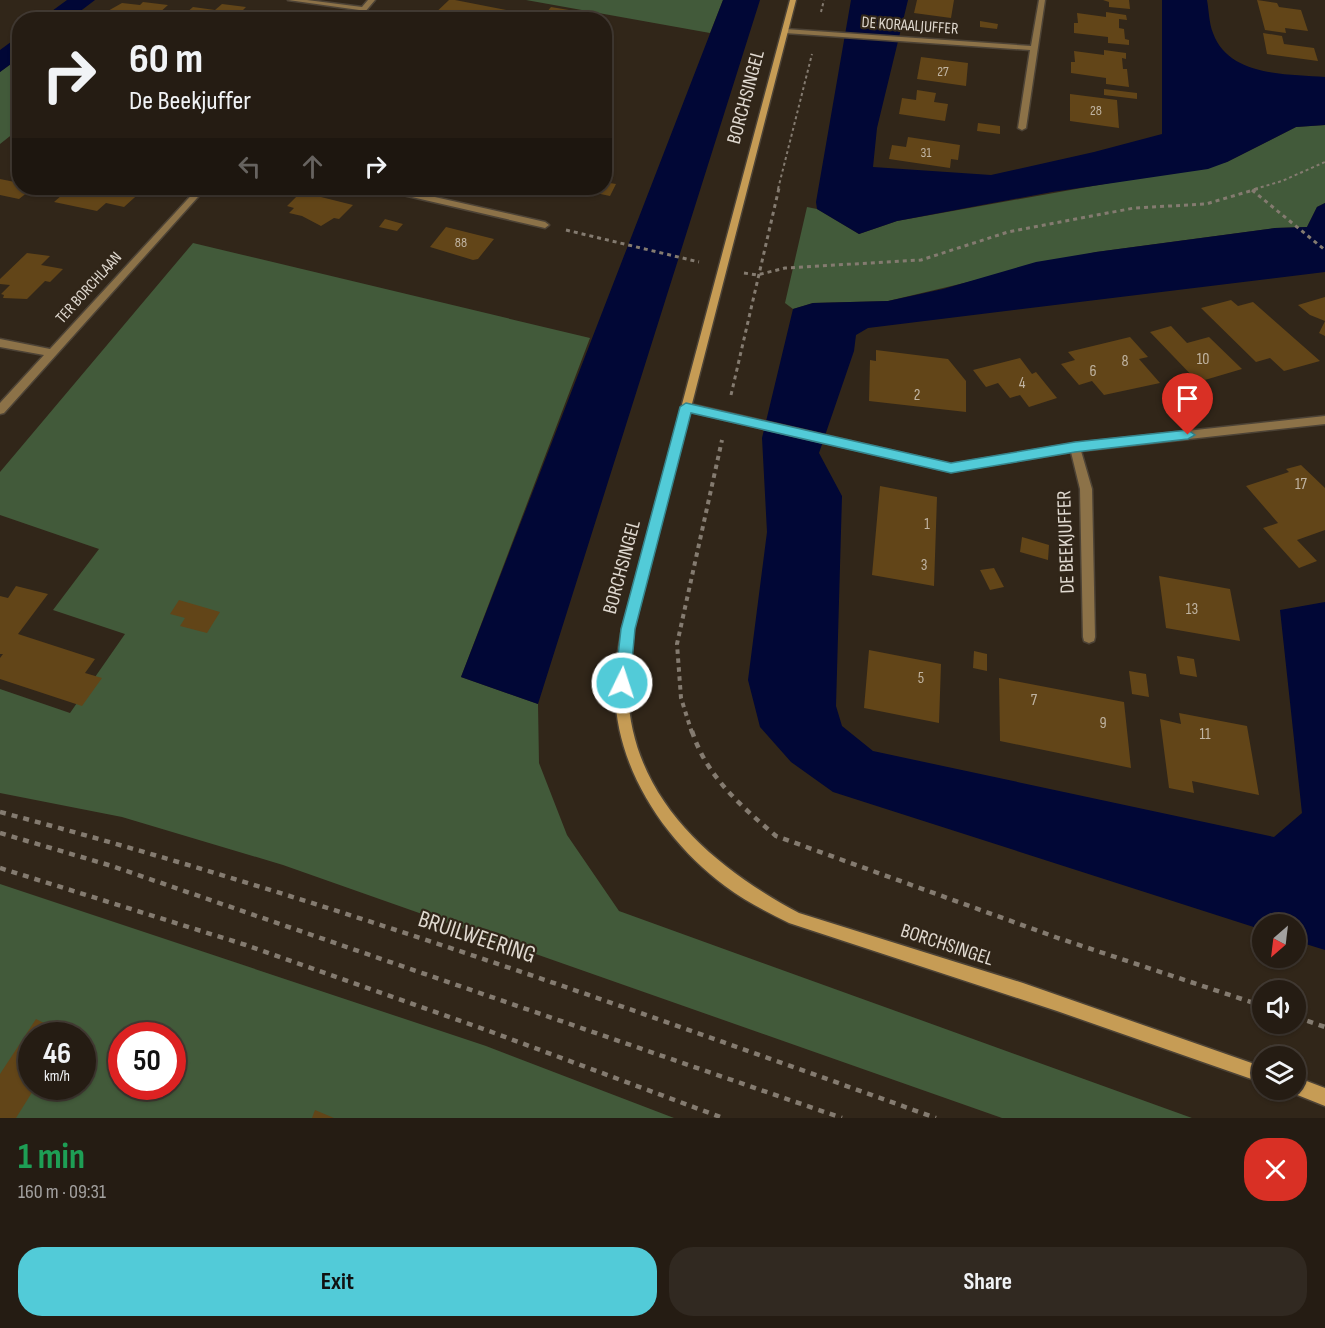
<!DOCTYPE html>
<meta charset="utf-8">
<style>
:root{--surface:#251c13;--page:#312921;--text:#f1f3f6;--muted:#a3a1a0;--line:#423a33;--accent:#52cbd8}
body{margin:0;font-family:"Sofia Sans Condensed",sans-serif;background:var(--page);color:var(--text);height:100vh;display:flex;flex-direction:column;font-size:22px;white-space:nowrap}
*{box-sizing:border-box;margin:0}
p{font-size:20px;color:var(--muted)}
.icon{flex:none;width:33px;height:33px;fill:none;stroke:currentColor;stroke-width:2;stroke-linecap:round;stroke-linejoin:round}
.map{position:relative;height:1118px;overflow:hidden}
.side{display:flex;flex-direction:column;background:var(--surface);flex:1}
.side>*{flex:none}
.guide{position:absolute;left:12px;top:12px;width:600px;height:183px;border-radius:24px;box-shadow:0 2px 4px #0004,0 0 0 2px var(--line);background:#251c13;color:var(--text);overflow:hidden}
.needle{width:39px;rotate:208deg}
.fabs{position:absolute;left:1252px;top:914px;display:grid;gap:12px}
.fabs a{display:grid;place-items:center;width:54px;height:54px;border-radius:50%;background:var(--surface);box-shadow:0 2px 4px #0004,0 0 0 2px var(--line);font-size:30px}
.speed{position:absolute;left:18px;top:1022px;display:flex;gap:12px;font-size:30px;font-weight:700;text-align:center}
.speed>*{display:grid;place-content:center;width:78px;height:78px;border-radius:50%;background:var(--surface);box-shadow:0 2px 4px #0004,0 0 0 2px var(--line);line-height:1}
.speed small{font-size:15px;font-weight:400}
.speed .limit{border:9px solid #d22;background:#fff;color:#111}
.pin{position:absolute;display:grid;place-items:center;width:51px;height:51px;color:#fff;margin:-62px -26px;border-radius:50% 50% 50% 0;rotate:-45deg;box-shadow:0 0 6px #0007}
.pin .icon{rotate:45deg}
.me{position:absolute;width:66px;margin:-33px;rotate:4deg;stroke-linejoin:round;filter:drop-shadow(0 0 4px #0008)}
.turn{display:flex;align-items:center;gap:21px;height:126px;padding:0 18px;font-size:27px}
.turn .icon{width:78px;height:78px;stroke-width:2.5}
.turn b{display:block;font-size:42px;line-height:51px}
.lanes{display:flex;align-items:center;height:57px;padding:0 18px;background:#0003;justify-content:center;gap:30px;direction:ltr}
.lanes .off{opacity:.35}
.round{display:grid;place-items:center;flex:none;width:63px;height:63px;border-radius:24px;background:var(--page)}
.summary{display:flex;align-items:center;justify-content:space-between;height:102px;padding:0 18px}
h1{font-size:36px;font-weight:700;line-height:45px;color:#1e9e55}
.button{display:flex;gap:12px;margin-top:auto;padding:12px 18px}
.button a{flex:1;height:69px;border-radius:24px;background:var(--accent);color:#111;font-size:24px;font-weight:700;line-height:69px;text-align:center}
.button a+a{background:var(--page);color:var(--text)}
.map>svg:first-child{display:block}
</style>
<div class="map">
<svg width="1325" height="1118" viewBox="0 0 1325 1118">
<rect width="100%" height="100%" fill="#312619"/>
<path fill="#425a3a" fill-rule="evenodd" d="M526,0H723L710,33Z
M19,58V129L0,144V72Z
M1325,125V203L1317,207L1307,227L1275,228L1096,252L888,301L813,303L793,309L785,303L807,207L817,209L859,234L897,221L1227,162L1296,127Z
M193,243L590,338L461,677L538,704L539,763L567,835L619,911L1192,1118H1002L283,865L122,817L0,793V689L70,713L125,634L53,610L99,549L0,515V472Z
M0,884L486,1046L674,1118H0ZM32,1035H82V1086H32ZM122,1035H172V1086H122Z"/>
<path fill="#010736" d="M67,0H95L70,19H41Z
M723,0H760L538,704L461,677Z
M851,0H908L877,128L873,167L991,175L1094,152L1162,134V0H1207C1209,11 1209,23 1213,33C1229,77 1287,74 1325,77V125L1296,127L1227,162L1208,169L1052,192L897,221L859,234L817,209L816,202Z
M19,36V58L0,72V50Z
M1325,203V272L868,328L856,335L854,351L819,453L842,496L836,706L842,726L873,751L1274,837L1302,813L1280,610L1325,602V950L1296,941V924H1263V930L833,792L791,762L760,727L748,680L767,532L762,438L793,309L813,303L888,301L943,289L1036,262L1096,252L1275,228L1307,227L1317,207Z"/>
<path fill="#624518" d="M449,0H455L516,12L509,20L430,18Z
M917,0H954L951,18L914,13Z
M1103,0H1129L1130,9L1109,7V2Z
M1257,0L1277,3L1279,7L1301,10L1308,31L1285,28L1286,33L1265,30Z
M143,2L168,5L158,14L133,11L123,20H102L110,13L106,12L122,3L140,5Z
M222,4L246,7L233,20L180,18L193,7L215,10Z
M551,7L569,10L563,17L546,13Z
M1106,12L1126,15L1127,20L1119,19V28L1124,29L1125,39L1129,40V45L1108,43V37L1074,33V23H1078L1077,13L1106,17Z
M980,21L998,24L997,29L980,27Z
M1263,33L1282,36L1284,44L1314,48L1318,61L1267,54Z
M1104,50L1126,53V59L1122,58L1123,69H1127L1129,87L1106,84V78L1071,73V62H1075L1074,51L1104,55Z
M921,57L968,63L966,86L917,79Z
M1104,89L1137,93V99L1104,95Z
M917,90L936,93L934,102L948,104L945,121L899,114L902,98L916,100Z
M1070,94L1117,100L1119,128L1070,121Z
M978,123L1000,126V134L977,131Z
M908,137L960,145L958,160L951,159L950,168L889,159L892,145L906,147Z
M0,179L20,183V188H33L19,199L0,195Z
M604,182L616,184L610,196L591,192L594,188H604Z
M70,188H136L144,189L124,207L106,203L97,211L54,202Z
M301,192L353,205L339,219L334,218L321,226L302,216L289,213L294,208L287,206Z
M385,219L403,224L397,231L379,227Z
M446,227L494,239L478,259L473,260L430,247Z
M27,253L50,256L41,265L63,269L50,282L45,281L27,299L3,298L4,295L1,294L10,285L0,284V279Z
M1325,297V336L1319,333L1325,321L1310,315L1298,305Z
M1231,300L1238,306L1253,302L1320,361L1284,371L1270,358L1256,362L1201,308Z
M1171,326L1187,343L1209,337L1242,369L1198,382L1150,332Z
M1130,337L1148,357L1139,359L1160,383L1104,395L1092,381L1079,385L1061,364L1075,360L1068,352Z
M876,350L948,359L966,381V412L869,401L870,360L876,361Z
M1020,358L1032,374L1036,372L1057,398L1029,407L1020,395L1010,398L998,383L986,387L973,370Z
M1301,465L1325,488V530L1297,540L1317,561L1299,568L1263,528L1278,523L1246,486L1289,472L1286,469Z
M880,486L937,497L934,586L872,575Z
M1022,537L1049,545L1048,560L1020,552Z
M994,568L1004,587L990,590L980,570Z
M1159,576L1230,589L1240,641L1166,628Z
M16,586L48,594L18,634L95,659L85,673L102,678L82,706L0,679V658L3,654H0V596L8,598Z
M179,600L220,612L207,633L180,626L185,618L170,614Z
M869,650L941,664L939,723L864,708Z
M974,651L987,654V671L973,668Z
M1177,656L1194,659L1197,677L1180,674Z
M1129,671L1146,674L1149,697L1132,694Z
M999,678L1124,702L1131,768L1000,741Z
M1179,713L1247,726L1259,795L1192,781L1194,793L1169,788L1160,719L1181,724Z
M36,1019L68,1035H32V1086H36L16,1118H0V1074Z
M315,1110L334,1118H312Z"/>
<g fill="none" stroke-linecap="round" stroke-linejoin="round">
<g stroke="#4d4336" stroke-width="3">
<path id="street" d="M288,0H307L362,7L368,0H375L358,20H351L359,10Z
M1039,0H1045L1026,128L1022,130L1018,128L1030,50L785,33L782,31L785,29L1031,46Z
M198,188H206L4,413L0,414V403L44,355L0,347V339L50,349Z
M382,188H395L545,222L549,225L545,228L386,191Z
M686,403L951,464L1075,443L1325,416V424L1081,451L1092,489L1095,637L1094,641L1089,643L1084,641L1083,637L1080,489L1071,452L951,472L682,410L681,407Z"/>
</g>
<g stroke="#4d4336" stroke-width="3">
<path id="secondary" d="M790,0H796L634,629C631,650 627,671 628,693C632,799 713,867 799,913L1023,983L1263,1067V1083L1057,1011L789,923C767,912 745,901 725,886C665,841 617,770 615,693C614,671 618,650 622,629Z
M1296,1077L1325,1088V1106L1290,1092L1289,1089H1296Z"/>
</g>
<path stroke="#847b70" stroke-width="2" stroke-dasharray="3 3" stroke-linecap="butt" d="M821,12L824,0
M778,189L812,54
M1255,189L1282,181L1325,162"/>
<path stroke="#847b70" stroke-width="3" stroke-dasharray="4 4" stroke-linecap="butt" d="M1252,190L1325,250
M566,230L699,262
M744,273L757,275L785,268L921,260L1008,232L1134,208L1206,204L1260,188
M731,395L779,188"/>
<path stroke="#847b70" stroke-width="4" stroke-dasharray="4.5 4.5" stroke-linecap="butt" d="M692,733L681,698L677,644L722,440"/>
<path stroke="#847b70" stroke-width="4.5" stroke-dasharray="6 6" stroke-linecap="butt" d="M692,731C706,776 741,806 776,836L1058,938L1263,1006
M0,812C318,896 626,1007 936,1118
M0,833L112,866L842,1118
M0,868L246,945L489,1031L723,1118
M1296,1017L1325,1027"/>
<use href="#street" fill="#8c7248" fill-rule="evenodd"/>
<use href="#secondary" fill="#c69c55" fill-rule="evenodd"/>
</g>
<path fill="#52cbd8" stroke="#35848c" stroke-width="1.5" d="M686,403L951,463L1075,442L1188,430L1195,435L1188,439L1075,452L951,473L691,413L635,629L630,683L627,688L622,691L617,688L615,683L621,629L680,407Z"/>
<g text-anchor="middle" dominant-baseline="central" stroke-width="4.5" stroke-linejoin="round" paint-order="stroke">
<g font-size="14" fill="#c0b4a2">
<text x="943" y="71">27</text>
<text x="1096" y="110">28</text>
<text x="926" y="152">31</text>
<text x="461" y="242">88</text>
</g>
<g font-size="16" fill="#e0d9d0" stroke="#312619">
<text transform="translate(910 26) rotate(4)">DE KORAALJUFFER</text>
<text transform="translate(89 288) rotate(-48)">TER BORCHLAAN</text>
</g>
<g font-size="16" fill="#c0b4a2">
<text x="1203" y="359">10</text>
<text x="1125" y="361">8</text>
<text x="1093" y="371">6</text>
<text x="1022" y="383">4</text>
<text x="917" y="395">2</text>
<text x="1301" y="484">17</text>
<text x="927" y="524">1</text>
<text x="924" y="565">3</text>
<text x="1192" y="609">13</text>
<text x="921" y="678">5</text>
<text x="1034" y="700">7</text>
<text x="1103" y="723">9</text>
<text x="1205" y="734">11</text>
</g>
<g font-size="20" fill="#e0d9d0" stroke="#312619">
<text transform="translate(746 97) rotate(-75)">BORCHSINGEL</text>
<text transform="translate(1066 542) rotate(-92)">DE BEEKJUFFER</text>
<text transform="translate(622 567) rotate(-75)">BORCHSINGEL</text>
<text transform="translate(947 945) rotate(18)">BORCHSINGEL</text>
</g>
<g font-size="24" fill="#e0d9d0" stroke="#312619">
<text transform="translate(477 937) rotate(18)">BRUILWEERING</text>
</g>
</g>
</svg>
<div class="fabs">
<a><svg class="needle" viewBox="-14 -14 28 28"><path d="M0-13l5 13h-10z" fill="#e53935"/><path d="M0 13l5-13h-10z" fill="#a3a1a0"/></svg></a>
<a><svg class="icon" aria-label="sound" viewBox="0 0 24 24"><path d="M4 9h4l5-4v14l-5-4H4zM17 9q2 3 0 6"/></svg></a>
<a><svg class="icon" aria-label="layers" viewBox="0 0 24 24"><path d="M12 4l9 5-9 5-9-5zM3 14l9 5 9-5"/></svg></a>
</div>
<div class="speed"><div>46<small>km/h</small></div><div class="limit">50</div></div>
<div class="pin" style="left:1188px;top:435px;background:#d93025"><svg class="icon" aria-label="arrive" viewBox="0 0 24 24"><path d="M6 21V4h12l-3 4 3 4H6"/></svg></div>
<svg class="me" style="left:622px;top:683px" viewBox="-20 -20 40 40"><circle r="17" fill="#52cbd8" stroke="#fff" stroke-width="3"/><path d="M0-11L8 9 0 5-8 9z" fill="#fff"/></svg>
<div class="guide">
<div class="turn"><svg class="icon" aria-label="right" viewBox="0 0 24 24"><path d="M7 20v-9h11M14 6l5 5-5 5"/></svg><div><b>60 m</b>De Beekjuffer</div></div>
<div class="lanes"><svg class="icon off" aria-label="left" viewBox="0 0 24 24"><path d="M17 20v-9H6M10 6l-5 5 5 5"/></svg><svg class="icon off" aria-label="ahead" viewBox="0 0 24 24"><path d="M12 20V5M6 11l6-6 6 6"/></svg><svg class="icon" aria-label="right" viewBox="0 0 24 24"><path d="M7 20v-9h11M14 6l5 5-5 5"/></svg></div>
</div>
</div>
<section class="side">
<div class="summary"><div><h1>1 min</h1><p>160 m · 09:31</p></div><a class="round" style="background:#d93025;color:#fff"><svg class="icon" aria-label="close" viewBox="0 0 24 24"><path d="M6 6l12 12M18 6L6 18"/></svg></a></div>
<div class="button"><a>Exit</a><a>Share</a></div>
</section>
